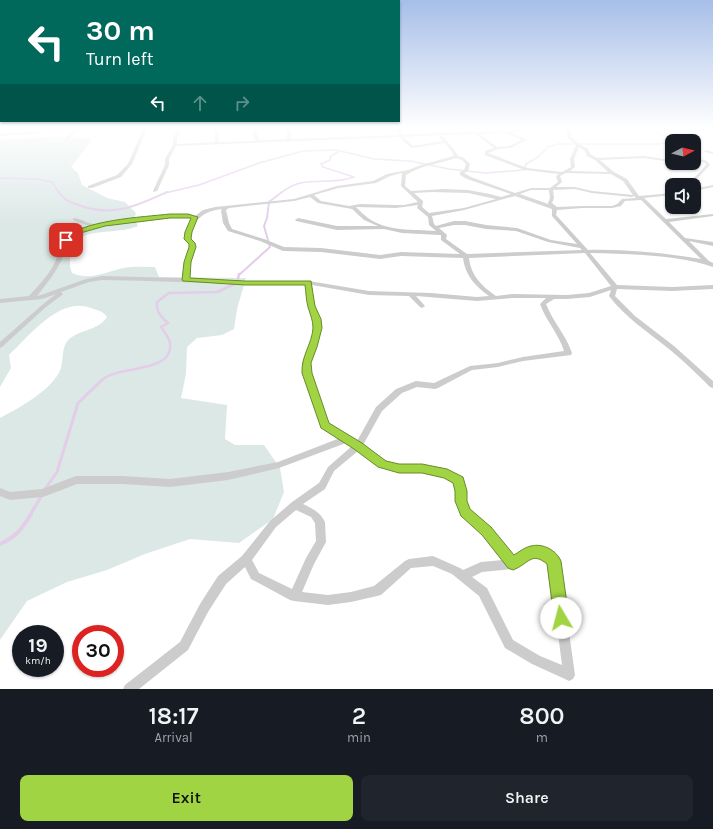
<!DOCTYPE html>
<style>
:root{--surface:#171b24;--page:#20242c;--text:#f1f3f6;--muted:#9ea1a6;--accent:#a1d443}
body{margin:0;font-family:Karla,sans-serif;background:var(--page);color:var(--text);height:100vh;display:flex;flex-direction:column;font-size:15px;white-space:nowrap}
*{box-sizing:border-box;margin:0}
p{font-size:13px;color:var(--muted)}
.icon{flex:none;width:22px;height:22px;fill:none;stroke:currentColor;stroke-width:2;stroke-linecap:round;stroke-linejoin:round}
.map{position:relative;height:689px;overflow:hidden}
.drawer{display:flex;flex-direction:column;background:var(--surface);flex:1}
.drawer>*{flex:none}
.top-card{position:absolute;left:0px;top:0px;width:400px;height:122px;box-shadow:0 1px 3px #0004;background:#00695c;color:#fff;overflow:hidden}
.needle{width:26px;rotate:83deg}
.controls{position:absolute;left:665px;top:134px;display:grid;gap:8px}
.controls a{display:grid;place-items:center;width:36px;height:36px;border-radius:8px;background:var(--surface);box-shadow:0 1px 3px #0004;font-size:20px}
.speed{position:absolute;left:12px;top:625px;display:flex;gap:8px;font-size:20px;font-weight:700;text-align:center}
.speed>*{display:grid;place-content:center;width:52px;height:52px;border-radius:50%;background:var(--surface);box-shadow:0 1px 3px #0004;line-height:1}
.speed small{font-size:10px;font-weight:400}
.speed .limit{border:6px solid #d22;background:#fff;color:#111}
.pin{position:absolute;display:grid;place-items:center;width:34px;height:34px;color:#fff;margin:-17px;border-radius:8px;box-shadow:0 2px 6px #0006}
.me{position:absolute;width:44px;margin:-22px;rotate:352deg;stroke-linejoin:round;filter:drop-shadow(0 0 3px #0008)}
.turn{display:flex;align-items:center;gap:14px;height:84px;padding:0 20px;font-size:18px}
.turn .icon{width:52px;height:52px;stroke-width:2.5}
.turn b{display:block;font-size:28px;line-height:34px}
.lanes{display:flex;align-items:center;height:38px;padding:0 20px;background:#0003;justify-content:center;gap:20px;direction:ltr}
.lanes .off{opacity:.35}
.eta{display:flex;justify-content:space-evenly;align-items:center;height:68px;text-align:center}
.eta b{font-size:24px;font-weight:600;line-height:28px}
.action{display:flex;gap:8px;margin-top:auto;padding:8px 20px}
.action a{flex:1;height:46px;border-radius:8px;background:var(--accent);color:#111;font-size:16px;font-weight:600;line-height:46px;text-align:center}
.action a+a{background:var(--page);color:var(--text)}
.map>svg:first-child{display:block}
</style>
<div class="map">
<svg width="713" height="689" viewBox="0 0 713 689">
<rect width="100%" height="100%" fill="#fff"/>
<path fill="#dbe8e6" d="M51,137L90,138L91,141L71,167L78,173L82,185L107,198L125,202L136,213L134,219L138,226C120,233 103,230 86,235C76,238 69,255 70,264C70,267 71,270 72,273C90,281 106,272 123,268C133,266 145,267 155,267L159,277L246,278L237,309L234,329L222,335L197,338L187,347L186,374L181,398L227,405L225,439L235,445H264L280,468L284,492L273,519L239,543L190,539L145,554L107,570L67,582L27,601L0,640V418C19,408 54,389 61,368C63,360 62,350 66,343C75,329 98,332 107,317C103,311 97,310 91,308C60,296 30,335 9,355L11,368L0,387V139Z"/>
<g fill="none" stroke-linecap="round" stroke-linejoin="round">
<path stroke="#e3cde9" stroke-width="1.5" d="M645,129L674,138L677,141
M0,178L37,179L52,182L59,193
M165,193L199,185L259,163L303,151L336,150L374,159L410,161L449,169L485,173L524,170L526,164L538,157L548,147L558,144H657L672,142
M281,193C304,173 329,187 354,177L323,167L321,164L330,160L331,156L338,152"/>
<path stroke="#e3cde9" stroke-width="2" d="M59,192C65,201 68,201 78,205C113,218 136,206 167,192
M239,275L270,247L264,226L267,218L269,202L282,192"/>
<path stroke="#e3cde9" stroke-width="2.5" d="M102,380C117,365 174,374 170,343C169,338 164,331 161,327L168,323C161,317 156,312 157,302L169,293L217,292L237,283L239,274"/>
<path stroke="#e3cde9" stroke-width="3" d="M45,489L57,472L78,403L103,379
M30,515L42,495"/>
<path stroke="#e3cde9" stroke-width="4" d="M0,544C16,537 22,529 31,514"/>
<path fill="#ccc" fill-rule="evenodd" d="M76,129H80L67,140H65V138Z
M143,129H147L132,164L121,177L92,188H88V186L117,175L128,164Z
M177,129H181L177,139V144L215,142L214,129H218L219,142L255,141L252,129H256L259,140L287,139V129H291V139L399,135L396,129H400L403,135L436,133L435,132L437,131L440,133L473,132L474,130L477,132L570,129L571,137L579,144L588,149L590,154L597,158L644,156L664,159L672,158V160L664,161L644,158L600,160L614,172L627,179L639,196L672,193V195L644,198L666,219L713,214V216L669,222L685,238L713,242V246L689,241L709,261L713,263V267C690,259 667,257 643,255C625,254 608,253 590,253L617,285L672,287L713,285V289L672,291L617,289L615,296L635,316L674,346L713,381V388L710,387C697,374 684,361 669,349C648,332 626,318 609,296L611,290L590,297L567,299H554L546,304C553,322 566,335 572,353L571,355L523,361L498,367L472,370L438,388L435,389L417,387L402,393L382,411L363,445L386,461L399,465L422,466L447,470L462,478L466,491V501L470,510L490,528L514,557L532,546C543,547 554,550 559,561L575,675L573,679L569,681L565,679L532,664L505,648L479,596L452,574L433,566L411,568L381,595L377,596L351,602L328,605L294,601L290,600L251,579L245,567L226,584L208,612L188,650L139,689H123L125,685L180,642L200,604L218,576L242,556L270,521L292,502L319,483L328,467L352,446L346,443L279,468L228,480L170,487L123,484H77L43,497L10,500L0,496V488L10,492L42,489L76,476H123L170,479L228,472L278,462L340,438L322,427L321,425L303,373L302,363L309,347L314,328L313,319L306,293V285C238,285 170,281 102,280L89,282L61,292L63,294L62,295L46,307L2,347L0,348V342L42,305L56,294L42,299L0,303V299L29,296C38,286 48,276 54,264C59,255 59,243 66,236C72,230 82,228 89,226L73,220V218C81,218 89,225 97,224C103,223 109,221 115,221C141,217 169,213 195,216L203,210L215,207L294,199L337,186L373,181L387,174L408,170L421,165L454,156L452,152L445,143L412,148L403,141L400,137L176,146L169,159V165L157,191L153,192V191L165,165V159L173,145V139ZM566,130L567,137L576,145L570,159L571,167L562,172L527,168L488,153L498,149L511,148L527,140L511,132ZM506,133L522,140L509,146L497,147L480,134ZM475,134L494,148L485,151V155L525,170L559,174L556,176L558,182L550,188H531L515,193L471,177L464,173L468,171L470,164L464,158L458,156L455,151L442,135ZM438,135L443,141L413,146L404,137ZM579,147L585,151L587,156L595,160L608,172L570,171L575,167L574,159ZM456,158L462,160L466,164L464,170L460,172V175L467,179L511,194L501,197L490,194L468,190L444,189L411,191L405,186L406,175C421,165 439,164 456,158ZM402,173L401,186L418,202L404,205H396L360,204L349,206L321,201L314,195L338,188L376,183L390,176ZM566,173L611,174L623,181L633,195L592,191L575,187H556L562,182L560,176ZM575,189L592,193L632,197L634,196L636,198L622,199L617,204L612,206H582L557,207L552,203L554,198L553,190ZM531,190H549L550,198L548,203V204L520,194ZM432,192L468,193L496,199L464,208L429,213L422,207L423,202V201L414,193ZM515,196L552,209V216L577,244L551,240L517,228L486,225L465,221H454L436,226L434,224L432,216L464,210ZM310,197L318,203L352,209L364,220L378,226H337L298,218L295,220L296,221L337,230L384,229L402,233L440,235H441V240L460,254L401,252L380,255L321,248L284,247L264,239L232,229L229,223L226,210L229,208L294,201ZM641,200L701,259C664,253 625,249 588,250L556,215L557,210L582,208H612L621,206L625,201ZM418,205L417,208L428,217L429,225L436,231C412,229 388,232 368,218C364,215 360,211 356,207L396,208ZM222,209L221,210L223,223L228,231L260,241L283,251L321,252L380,259L401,256L463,258C465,275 475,286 489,296L477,297L431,293L369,291L309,281H245L188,278L189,270L196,247L195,243L191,239C191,220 204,211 222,209ZM169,218H193C188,225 186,231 185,239L189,243L190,247L183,270L182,278L102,276L86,279L41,295L37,296C45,286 54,275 60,263C64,256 64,244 70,238C84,224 148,219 169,218ZM454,225H465L486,229L516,231L548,242L580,248L582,250L467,254L446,239L447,235L439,228ZM585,253L611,286L589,293L567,295L512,294L496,296C482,286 471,276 469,258ZM312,285L369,295L409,296L420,307L422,308L425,306L416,296L477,301L512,298H546L540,304C546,321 559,334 564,351L523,357L498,363L470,366L434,383L416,381L396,389L376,407L357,441L329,423L311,373L310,363L317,347L320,328L319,319L312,293ZM358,451L380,466L399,471L422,472L445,477L455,483L456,491V501L463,516L482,534L503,560L481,562L463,570L460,568L433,556L409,559L405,561L374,586L351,592L328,595L302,592L314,564L326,542L325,522C320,512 313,509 303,504L325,489L334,471ZM296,510L311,517L315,523L316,541L306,558L292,589L259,573L252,560L276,527ZM534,556H541L549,563L562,665L540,656L513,640L487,588L472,577L482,572L513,569Z
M45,131L44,133L0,136V134Z
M706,150L713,152V154L705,152L704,151Z
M694,157L707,161L710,165L696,180L695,181L697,185L695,186L693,185L691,181L706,165L705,163L694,159Z
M713,185V187L694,191V189Z"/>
</g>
<linearGradient id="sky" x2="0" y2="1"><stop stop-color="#a6bee8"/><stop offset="0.57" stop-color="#fff"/><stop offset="1" stop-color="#fff" stop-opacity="0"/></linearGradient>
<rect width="713" height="225" fill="url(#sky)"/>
<path fill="#a1d443" stroke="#698a2c" d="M170,214H188L198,217L192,232L191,239L195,243L196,247L191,262L190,278L245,281H311L315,306L321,319L322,328L317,347L311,363L312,373L329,423L362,443L386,461L399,464H422L447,469L463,477L467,491V501L470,509L491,527L514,555C519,552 525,547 531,546C543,543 556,550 561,561L569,618L567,623L561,625L556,623L554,618L547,564C531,551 529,564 513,570L508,568L482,535L461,516L455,501V491L453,483L444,478L422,473H399L378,467L354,449L321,428L302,373C301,356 312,344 313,328C313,320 310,314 308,307C306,300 306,292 305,285H245L183,281L182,280L184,262L189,247V244L184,239L185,232L191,218H170L105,226L77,234L69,241L63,240C80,220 143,217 170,214Z"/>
</svg>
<div class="controls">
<a><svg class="needle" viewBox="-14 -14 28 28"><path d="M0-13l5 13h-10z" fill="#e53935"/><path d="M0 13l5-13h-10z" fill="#9ea1a6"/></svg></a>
<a><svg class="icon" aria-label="sound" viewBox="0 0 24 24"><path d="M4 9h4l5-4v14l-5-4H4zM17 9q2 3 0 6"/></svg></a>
</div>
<div class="speed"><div>19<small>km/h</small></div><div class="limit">30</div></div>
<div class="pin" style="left:66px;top:240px;background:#d93025"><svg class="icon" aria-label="arrive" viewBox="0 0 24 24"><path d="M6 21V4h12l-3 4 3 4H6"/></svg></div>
<svg class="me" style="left:561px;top:618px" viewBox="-20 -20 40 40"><circle r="19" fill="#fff"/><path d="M0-13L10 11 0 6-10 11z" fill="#a1d443"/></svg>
<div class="top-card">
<div class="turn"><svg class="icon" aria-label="left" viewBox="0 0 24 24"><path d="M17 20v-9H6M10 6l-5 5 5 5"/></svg><div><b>30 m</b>Turn left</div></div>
<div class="lanes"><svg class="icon" aria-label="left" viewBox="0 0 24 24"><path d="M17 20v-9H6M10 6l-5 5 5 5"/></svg><svg class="icon off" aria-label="ahead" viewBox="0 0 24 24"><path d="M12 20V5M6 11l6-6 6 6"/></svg><svg class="icon off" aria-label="right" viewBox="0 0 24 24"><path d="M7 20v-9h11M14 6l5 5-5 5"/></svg></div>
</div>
</div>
<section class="drawer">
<div class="eta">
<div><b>18:17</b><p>Arrival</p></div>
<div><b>2</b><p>min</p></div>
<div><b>800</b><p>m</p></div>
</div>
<div class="action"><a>Exit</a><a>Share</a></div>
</section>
